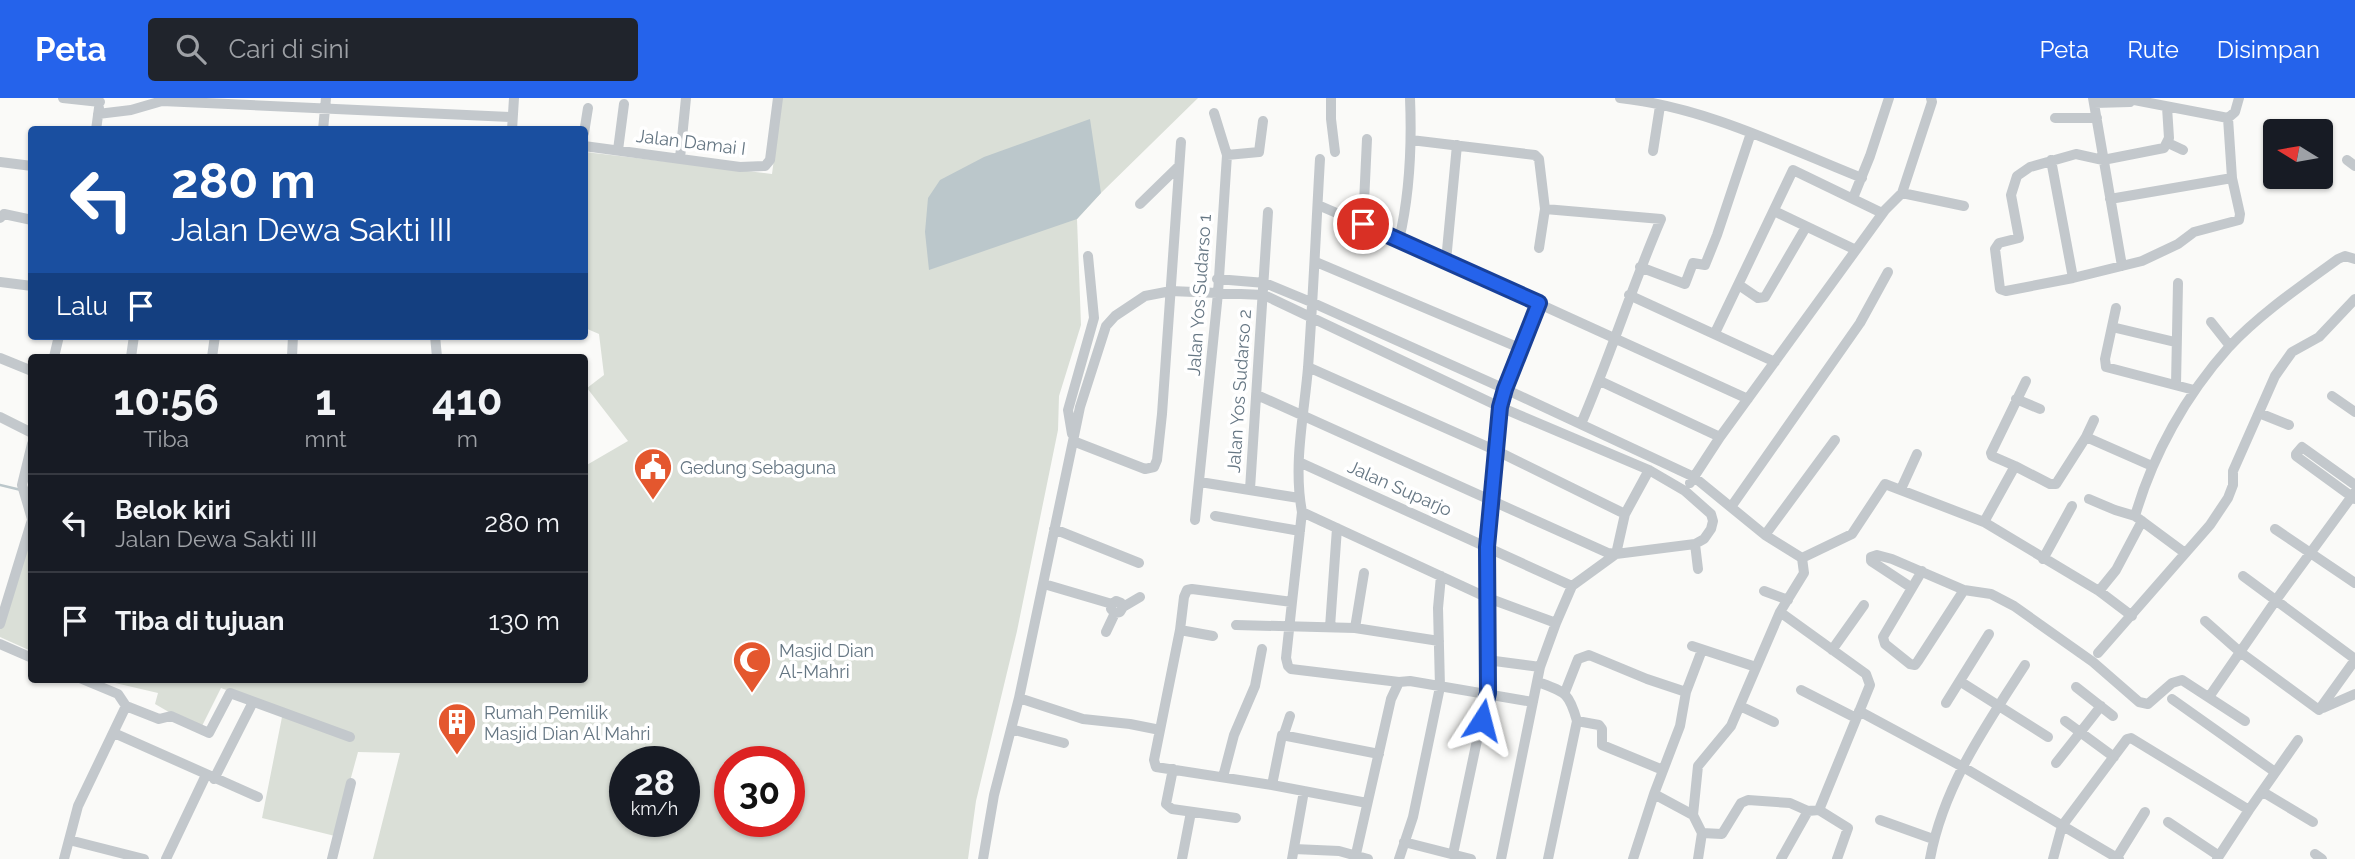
<!DOCTYPE html>
<html lang="id">
<style>
:root{--surface:#171b24;--page:#20242c;--text:#f1f3f6;--muted:#9ea1a6;--line:#363941;--accent:#2563eb}
body{margin:0;font-family:Raleway,sans-serif;background:var(--page);color:var(--text);height:100vh;display:flex;flex-direction:column;font-size:26px;white-space:nowrap}
*{box-sizing:border-box;margin:0}
p{font-size:23px;color:var(--muted)}
.icon{flex:none;width:38px;height:38px;fill:none;stroke:currentColor;stroke-width:2;stroke-linecap:round;stroke-linejoin:round}
.map{position:relative;flex:1;overflow:hidden}
.sheet{position:absolute;left:28px;top:256px;width:560px;height:329px;display:flex;flex-direction:column;background:var(--surface);border-radius:7px;box-shadow:0 2px 5px #0004}
.sheet>*{flex:none}
.top-card{position:absolute;left:28px;top:28px;width:560px;height:214px;border-radius:7px;box-shadow:0 2px 5px #0004;background:#1a4fa0;color:#fff;overflow:hidden}
.needle{width:46px;rotate:281deg}
.tools{position:absolute;left:2263px;top:21px;display:grid;gap:14px}
.tools a{display:grid;place-items:center;width:70px;height:70px;border-radius:7px;background:var(--surface);box-shadow:0 2px 5px #0004;font-size:35px}
.speed{position:absolute;left:609px;top:648px;display:flex;gap:14px;font-size:35px;font-weight:700;text-align:center}
.speed>*{display:grid;place-content:center;width:91px;height:91px;border-radius:50%;background:var(--surface);box-shadow:0 2px 5px #0004;line-height:1}
.speed small{font-size:18px;font-weight:400}
.speed .limit{border:10px solid #d22;background:#fff;color:#111}
.pin{position:absolute;display:grid;place-items:center;width:60px;height:60px;color:#fff;margin:-30px;border:4px solid #fff;border-radius:50%;box-shadow:0 2px 7px #0007}
.me{position:absolute;width:77px;margin:-38px;rotate:9deg;stroke-linejoin:round;filter:drop-shadow(0 0 5px #0008)}
.turn{display:flex;align-items:center;gap:24px;height:147px;padding:0 28px;font-size:32px}
.turn .icon{width:91px;height:91px;stroke-width:2.5}
.turn b{display:block;font-size:49px;line-height:60px}
.then{display:flex;align-items:center;height:66px;padding:0 28px;background:#0003;gap:14px;font-size:26px}
.eta{display:flex;justify-content:space-evenly;align-items:center;height:119px;text-align:center}
.eta b{font-size:42px;font-weight:700;line-height:49px}
ul{padding:0;list-style:none}
li{display:flex;align-items:center;gap:21px;height:98px;padding:0 28px;border-top:2px solid var(--line)}
li div{flex:1}
li b{display:block;font-size:26px}
li em{font-style:normal}
header{display:flex;align-items:center;gap:42px;box-sizing:border-box;height:98px;padding:0 35px;background:var(--accent);color:#fff}
header strong{font-size:33px}
nav{display:flex;gap:38px;margin-inline-start:auto;font-size:24px}
.search{width:490px;height:63px;background:var(--page);display:flex;align-items:center;gap:18px;box-sizing:border-box;padding:0 24px;border-radius:7px;color:var(--muted);font-size:26px}
.map>svg:first-child{display:block}
</style>
<header>
<strong>Peta</strong>
<div class="search"><svg class="icon" aria-label="search" viewBox="0 0 24 24"><circle cx="10" cy="10" r="6"/><path d="M15 15l6 6"/></svg>Cari di sini</div>
<nav><a>Peta</a><a>Rute</a><a>Disimpan</a></nav>
</header>
<div class="map">
<svg width="2355" height="761" viewBox="0 0 2355 761">
<rect width="100%" height="100%" fill="#fafaf8"/>
<path fill="#dadfd7" fill-rule="evenodd" d="M782,0H1198L1101,95L1077,121L1081,227L1059,298L1058,332L1017,533L976,703L968,761H373L400,655L358,654L335,738L262,720L283,614L221,590L200,632L155,606L158,595L98,581H584L585,368L628,343L587,290L604,277L599,236L585,230V54L772,76ZM625,663H684V723H625ZM730,663H789V723H730Z
M20,386L31,390V553L0,539V517L30,427Z"/>
<path fill="#bbc7cb" d="M1090,21L1101,95L1077,121L929,172L925,134L928,100L940,82L984,59Z"/>
<g fill="none" stroke-linecap="round" stroke-linejoin="round">
<path stroke="#bbc7cb" stroke-width="2.5" d="M0,387L21,392"/>
<path stroke="#c3c8cc" stroke-width="10" d="M63,0L100,4
M1331,0V21L1335,54
M1620,0C1705,9 1784,49 1862,80
M2093,0L2122,168
M2124,0L2228,20L2235,14L2239,0
M2094,5L2130,4
M2167,9L2169,40L2164,50L2103,62L2076,56L2030,69L2017,78L2011,97L2019,140L1999,145L1995,151L2000,191L2006,193L2073,180L2142,163L2178,146L2194,134L2239,122L2240,116L2232,80L2228,20
M98,16L131,12L162,3L512,19
M2055,20H2097
M96,32L99,10
M323,32L326,0
M512,32L514,0
M584,35L588,10
M1411,42L1535,57L1539,61L1545,111L1661,121C1632,188 1610,259 1581,326
M2168,45L2183,52
M584,48L740,69L765,68L770,62L778,0
M618,52L624,6
M1653,53L1660,8
M1227,57L1259,54L1263,23
M680,60L686,0
M2051,62L2073,180
M2347,62L2355,68
M0,64L32,68
M1902,95L1964,108
M1853,100L1870,58L1889,0
M2110,101L2232,80
M1140,106L1179,68
M1318,107L1399,142L1748,301
M1774,113L1856,152
M0,120L4,116L32,122
M1363,126L1367,41
M1399,142C1410,95 1412,48 1410,0
M1539,150L1545,111
M1446,163L1457,47
M1316,164L1522,251
M1640,169L1685,186L1693,165L1705,167L1717,137L1751,35
M1217,181L1265,185L1311,204L1505,291L1694,379L1765,437L1802,460L1804,475L1780,514L1731,628L1698,668L1693,717L1702,735
M0,184L32,188
M1739,187L1758,200L1765,199L1806,129
M1629,197L1775,264
M2116,210L2105,261L2106,269L2194,292
M2211,224L2230,248
M2112,229L2175,244
M1715,235L1793,72L1882,115
M435,238L437,259
M54,259L59,238
M131,259L134,238
M212,259L215,238
M292,259L293,238
M0,260L32,273
M1308,269L1497,353L1625,416
M1600,283L1720,339
M2176,287L2178,185
M2332,298L2355,314
M2016,301L2040,311
M2259,315L2289,327
M0,319L32,335
M1072,336L1068,312L1094,220L1088,158
M2086,339L2152,368
M1073,343L1145,371L1154,369L1157,362L1162,316L1181,44
M32,346L22,387L32,421
M1299,364L1572,488
M2015,368L2050,386H2056L2086,339L2094,322
M1200,384L1299,400
M1690,385L1720,339L1885,112L1902,95L1932,4L1931,0
M2355,387L2302,349L2296,356V358L2355,401
M1250,391L1268,114
M1901,391L1917,356
M2089,401L2115,412L2135,418
M1731,409L1860,225L1888,174
M1302,414C1293,367 1304,317 1308,270C1313,201 1316,131 1320,61
M1215,418L1300,433
M1195,422L1218,195L1227,57L1214,15
M1984,424L2015,368L1992,358L1991,355L2026,283
M1054,431L1139,465
M2275,431L2355,485
M1765,437L1835,342
M1695,446L1698,471
M2185,455L2135,418C2153,356 2186,297 2229,249C2261,215 2301,188 2338,161L2345,158L2355,161
M1616,456L1625,416L1649,372
M1802,460L1852,436L1885,386L1984,424L2099,493L2132,518
M2043,461L2072,408
M1922,473L1883,539L1885,546L1910,566L1915,567L1918,563L1964,492
M2243,478L2355,561
M1044,486L1112,506
M1912,490L1871,463V459L1877,457L1892,461L1964,492L1991,496L2014,508L2093,564L2139,604L2148,606L2172,585L2182,582L2245,623
M1764,493L1788,502
M2099,493L2116,472L2142,423
M1116,503L1121,505L1123,509L1120,514L1115,515L1111,511L1112,506Z
M1292,504L1286,560L1288,568L1291,571L1399,584L1410,583L1533,604
M1123,509L1140,499
M1780,514L1866,576L1870,587L1819,712
M2205,523L2240,554L2319,612
M0,526L32,422
M1236,527L1355,530L1439,543
M1330,529L1337,430
M1355,530L1364,475
M1180,532L1213,538
M1106,534L1115,515
M0,546L32,560
M1692,548L1756,569
M1832,552L1864,507
M2098,555L2210,427L2228,400L2233,387V373L2275,278L2292,254L2319,239L2355,201
M1487,562L1540,569
M1538,584C1565,594 1569,594 1577,623L1548,761
M1961,584L2048,639
M2076,589L2113,618
M1801,592L1856,620
M1565,594L1578,561L1589,557L1647,581L1686,594
M2209,599L2276,502L2355,394
M1019,600L1083,621L1130,626L1160,632
M2172,601L2275,674
M1946,605L1989,536
M126,608L159,621L171,618L209,635L230,595L350,639
M1740,608L1774,624
M2323,610L2355,596
M2319,612L2355,562
M1859,613L1963,669L2119,761
M1577,623L1599,627L1602,631V647L1663,672
M2065,623L2114,659
M1011,631L1064,645
M114,635L258,699
M1284,636L1290,618
M2056,665L2101,608
M1173,671L1166,706L1172,711L1236,720
M1223,679L1234,637L1255,588L1262,551
M214,681L253,604
M1272,687L1282,637L1379,656
M2263,694L2313,724
M1654,696L1693,717
M1367,705L1272,687L1156,669L1154,662L1180,532L1184,499L1187,492L1192,491L1292,504L1302,414L1488,500L1556,525
M2249,712L2298,642
M1880,722L1933,741
M2168,724L2219,758
M69,742L144,761
M1404,744L1471,761
M1294,751L1339,753L1368,761
M1356,756L1391,601L1399,584
M1453,756L1487,595V449L1500,309L1505,291L1539,205
M2315,756L2322,761
M64,761L78,708L126,608L118,596L82,581
M166,761L206,677
M332,761L351,685
M983,761L994,697L1019,600L1073,343L1080,309L1106,228L1115,218L1145,198L1171,193L1264,197L1500,309L1649,372L1685,393L1711,416L1713,423L1711,431L1704,441L1695,446L1616,456L1608,455L1257,297
M1182,761L1191,714
M1292,761L1304,693
M1399,761L1413,719L1440,589L1438,510L1441,478
M1501,761L1540,569L1556,525L1572,488L1616,456
M1633,761L1654,696L1680,628L1686,594L1702,552
M1698,761L1702,735L1722,736L1741,705L1748,702L1790,705L1808,713L1819,712L1848,730L1837,761
M1781,761L1808,713
M1930,761C1943,689 1986,627 2025,567
M2053,761L2062,728L2127,641L2131,640L2249,712L2217,761
M2116,761L2145,714"/>
</g>
<g fill="none" stroke-linecap="round" stroke-linejoin="round">
<g stroke="#184099" stroke-width="18">
<path id="route" d="M1363,126L1539,205L1505,291L1500,309L1487,449L1488,595L1482,622"/>
</g>
<use href="#route" stroke="#2563eb" stroke-width="12"/>
</g>
<defs>
<g id="civic-pin" transform="scale(2.0125)"><path d="M0 17L-7.5 6A9.5 9.5 0 1 1 7.5 6Z" fill="#e4572e" stroke="#fff"/><path d="M-.6-6.5H3V-4.5H.6V-3L4-1V1h2V6H-6V1h2V-1L-.6-3ZM-1.2 2.5V6h2.4V2.5Z" fill="#fff"/></g>
<g id="mosque-pin" transform="scale(2.0125)"><path d="M0 17L-7.5 6A9.5 9.5 0 1 1 7.5 6Z" fill="#e4572e" stroke="#fff"/><path d="M3.5-4.9A6 6 0 1 0 3.5 4.9A5 5 0 1 1 3.5-4.9Z" fill="#fff"/></g>
<g id="building-pin" transform="scale(2.0125)"><path d="M0 17L-7.5 6A9.5 9.5 0 1 1 7.5 6Z" fill="#e4572e" stroke="#fff"/><path d="M-4-6H4V6H1V3H-1V6H-4ZM-2.5-4.3h1.7v1.8h-1.7ZM.8-4.3h1.7v1.8H.8ZM-2.5-1h1.7V.8h-1.7ZM.8-1h1.7V.8H.8Z" fill="#fff"/></g>
</defs>
<g fill-rule="evenodd">
<use href="#civic-pin" x="653" y="369"/>
<use href="#mosque-pin" x="752" y="562"/>
<use href="#building-pin" x="457" y="624"/>
</g>
<g text-anchor="middle" dominant-baseline="central" stroke-width="7" stroke-linejoin="round" paint-order="stroke">
<g font-size="18" fill="#657683" stroke="#fff">
<text transform="translate(691 44) rotate(7)">Jalan Damai I</text>
<text transform="translate(1199 197) rotate(-86)">Jalan Yos Sudarso 1</text>
<text transform="translate(1239 293) rotate(-86)">Jalan Yos Sudarso 2</text>
<text transform="translate(1400 390) rotate(24)">Jalan Suparjo</text>
</g>
<g font-size="18" fill="#657683" stroke="#fff" text-anchor="start">
<text x="680" y="369">Gedung Sebaguna</text>
<text x="779" y="552">Masjid Dian<tspan x="779" dy="21">Al-Mahri</tspan></text>
<text x="484" y="614">Rumah Pemilik<tspan x="484" dy="21">Masjid Dian Al Mahri</tspan></text>
</g>
</g>
</svg>
<div class="tools">
<a><svg class="needle" viewBox="-14 -14 28 28"><path d="M0-13l5 13h-10z" fill="#e53935"/><path d="M0 13l5-13h-10z" fill="#9ea1a6"/></svg></a>
</div>
<div class="speed"><div>28<small>km/h</small></div><div class="limit">30</div></div>
<div class="pin" style="left:1363px;top:126px;background:#d93025"><svg class="icon" aria-label="arrive" viewBox="0 0 24 24"><path d="M6 21V4h12l-3 4 3 4H6"/></svg></div>
<svg class="me" style="left:1482px;top:622px" viewBox="-20 -20 40 40"><path d="M0-17L14 15 0 8-14 15z" fill="#2563eb" stroke="#fff" stroke-width="4"/></svg>
<div class="top-card">
<div class="turn"><svg class="icon" aria-label="left" viewBox="0 0 24 24"><path d="M17 20v-9H6M10 6l-5 5 5 5"/></svg><div><b>280 m</b>Jalan Dewa Sakti III</div></div>
<div class="then">Lalu<svg class="icon" aria-label="arrive" viewBox="0 0 24 24"><path d="M6 21V4h12l-3 4 3 4H6"/></svg></div>
</div>
<section class="sheet">
<div class="eta">
<div><b>10:56</b><p>Tiba</p></div>
<div><b>1</b><p>mnt</p></div>
<div><b>410</b><p>m</p></div>
</div>
<ul>
<li><svg class="icon" aria-label="left" viewBox="0 0 24 24"><path d="M17 20v-9H6M10 6l-5 5 5 5"/></svg><div><b>Belok kiri</b><p>Jalan Dewa Sakti III</p></div><em>280 m</em></li>
<li><svg class="icon" aria-label="arrive" viewBox="0 0 24 24"><path d="M6 21V4h12l-3 4 3 4H6"/></svg><div><b>Tiba di tujuan</b></div><em>130 m</em></li>
</ul>
</section>
</div>
